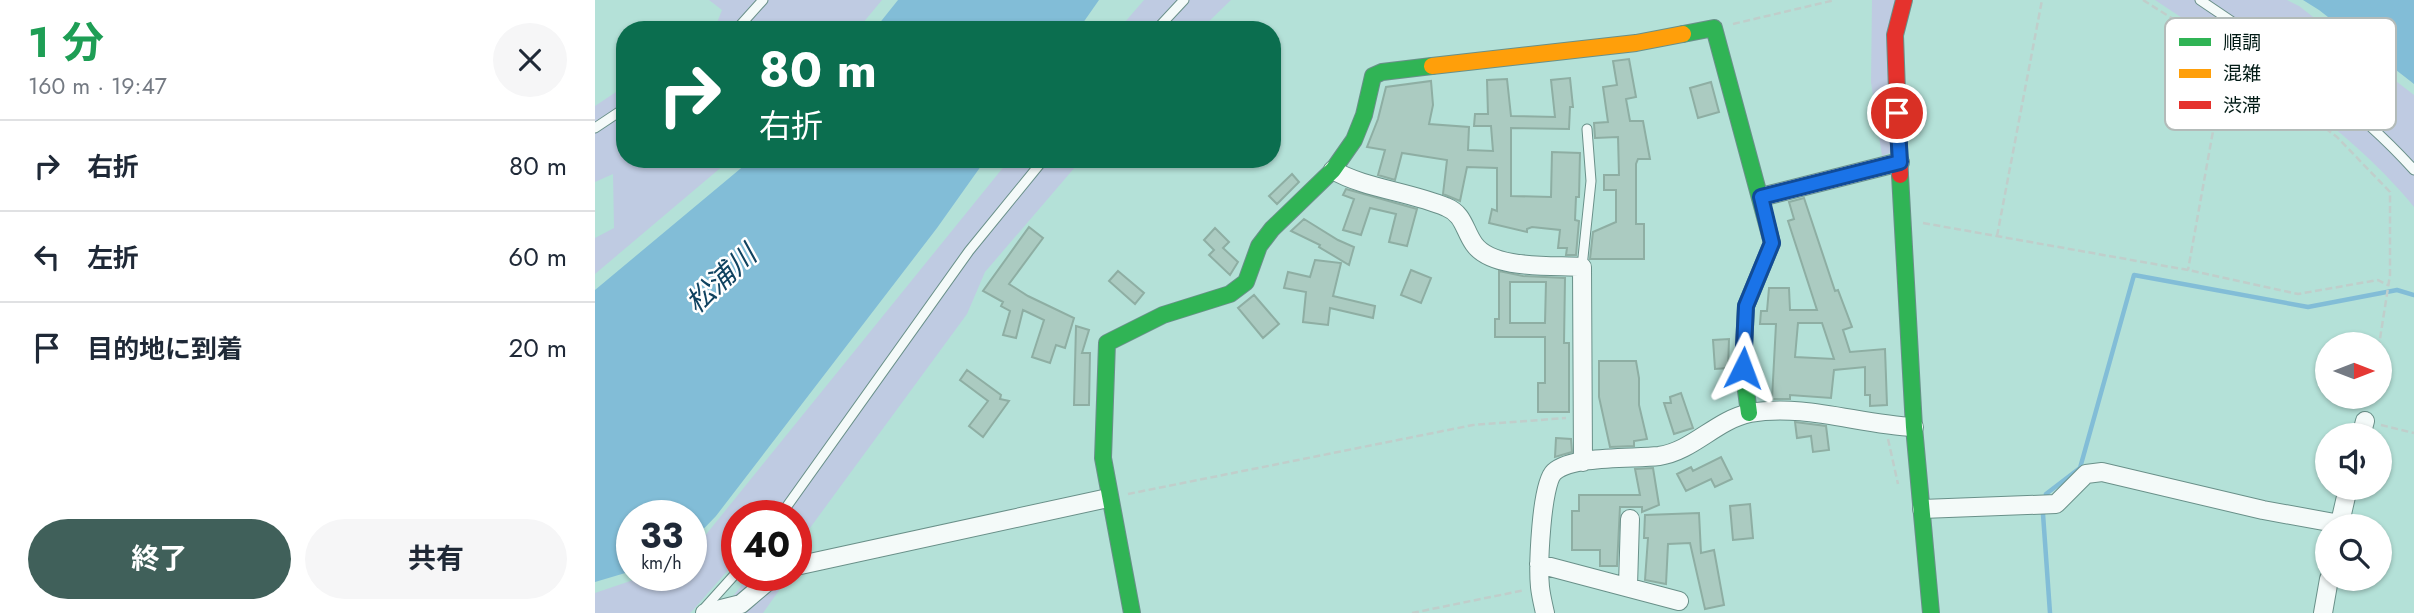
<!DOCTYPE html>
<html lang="ja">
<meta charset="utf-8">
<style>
:root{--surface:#fff;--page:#f6f6f7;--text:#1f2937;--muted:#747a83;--line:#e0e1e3;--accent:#40605a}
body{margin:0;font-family:Jost,"Noto Sans JP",sans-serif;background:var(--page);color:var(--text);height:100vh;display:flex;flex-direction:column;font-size:26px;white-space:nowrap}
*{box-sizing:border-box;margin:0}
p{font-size:23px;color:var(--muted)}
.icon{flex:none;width:38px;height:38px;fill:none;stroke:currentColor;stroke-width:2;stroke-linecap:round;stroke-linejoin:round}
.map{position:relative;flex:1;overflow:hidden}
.panel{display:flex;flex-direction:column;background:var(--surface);width:595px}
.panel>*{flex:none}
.top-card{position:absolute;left:21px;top:21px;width:665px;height:147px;border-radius:28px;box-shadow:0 2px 5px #0004;background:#0b6e4f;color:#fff;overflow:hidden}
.needle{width:46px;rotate:90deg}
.fabs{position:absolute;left:1720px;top:332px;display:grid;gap:14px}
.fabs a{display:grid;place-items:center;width:77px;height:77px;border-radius:50%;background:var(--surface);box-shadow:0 2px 5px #0004;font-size:35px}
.speed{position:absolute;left:21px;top:500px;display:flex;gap:14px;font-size:35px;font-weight:700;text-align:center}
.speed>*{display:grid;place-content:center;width:91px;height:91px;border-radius:50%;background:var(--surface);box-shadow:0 2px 5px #0004;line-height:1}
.speed small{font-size:18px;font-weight:400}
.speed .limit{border:10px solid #d22;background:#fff;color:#111}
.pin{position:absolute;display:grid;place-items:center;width:60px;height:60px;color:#fff;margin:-30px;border:4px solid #fff;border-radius:50%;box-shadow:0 2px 7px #0007}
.me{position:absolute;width:77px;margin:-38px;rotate:3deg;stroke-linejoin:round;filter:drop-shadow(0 0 5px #0008)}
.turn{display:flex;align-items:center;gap:24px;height:147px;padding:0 28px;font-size:32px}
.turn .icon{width:91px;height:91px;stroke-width:2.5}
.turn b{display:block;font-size:49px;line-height:60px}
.round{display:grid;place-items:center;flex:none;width:74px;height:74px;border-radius:37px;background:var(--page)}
.overview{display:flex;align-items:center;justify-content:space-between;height:119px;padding:0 28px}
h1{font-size:42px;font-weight:700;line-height:52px;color:#1e9e55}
.primary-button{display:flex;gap:14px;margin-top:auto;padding:14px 28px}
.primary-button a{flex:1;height:80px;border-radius:42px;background:var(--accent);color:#fff;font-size:28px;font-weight:700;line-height:80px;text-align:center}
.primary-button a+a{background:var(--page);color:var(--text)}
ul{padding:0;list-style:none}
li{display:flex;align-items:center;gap:21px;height:91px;padding:0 28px;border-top:2px solid var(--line)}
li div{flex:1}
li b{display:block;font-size:26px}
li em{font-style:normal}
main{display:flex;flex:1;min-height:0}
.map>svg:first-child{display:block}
</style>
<main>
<section class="panel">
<div class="overview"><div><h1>1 分</h1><p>160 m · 19:47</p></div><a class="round"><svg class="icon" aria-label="close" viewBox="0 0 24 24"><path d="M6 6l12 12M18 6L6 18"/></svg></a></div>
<ul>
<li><svg class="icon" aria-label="right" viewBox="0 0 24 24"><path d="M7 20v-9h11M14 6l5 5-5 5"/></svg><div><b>右折</b></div><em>80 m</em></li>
<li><svg class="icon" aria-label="left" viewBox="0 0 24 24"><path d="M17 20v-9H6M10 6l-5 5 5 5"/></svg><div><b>左折</b></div><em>60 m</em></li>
<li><svg class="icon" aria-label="arrive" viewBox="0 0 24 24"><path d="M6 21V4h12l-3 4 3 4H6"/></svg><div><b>目的地に到着</b></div><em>20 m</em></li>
</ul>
<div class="primary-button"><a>終了</a><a>共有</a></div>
</section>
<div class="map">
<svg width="1819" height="613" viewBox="0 0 1819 613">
<rect width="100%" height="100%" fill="#b4e1d8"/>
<path fill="#bfcbe2" d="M114,0H287L262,30H113L121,25L127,10Z
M549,0H636L605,30H523Z
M1277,0H1300L1298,152L1287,156L1276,82Z
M1560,0H1692L1704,6L1819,95V207C1754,127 1646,57 1560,0Z
M30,86V159H136L0,274V238L19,228L18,174L0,182V106Z
M415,159H487L390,272L372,314L201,547V516H142V560L98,610L95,613H0V593L50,576H96V553Z
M154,576H191L190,582L168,613H125Z"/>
<path fill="#82bdd7" d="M303,0H504L483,30H279Z
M1708,0H1819V84L1724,10Z
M157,159H391L342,228L121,516L96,542V516H37V571L0,582V290Z"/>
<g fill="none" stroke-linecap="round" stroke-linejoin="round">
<path stroke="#82bdd7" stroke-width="4.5" d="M1451,494L1485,468L1539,275L1713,307L1802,290L1819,295
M1448,514L1455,613"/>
</g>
<path fill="#abcbc1" stroke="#8eaea3" stroke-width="2" fill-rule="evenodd" d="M1034,59L1041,97L1031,99L1035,121H1048L1055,159H1043L1041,164V224H1049V259H995L998,232L1021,222V190H1009V175H1024L1023,137L1000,138L999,123L1013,122L1008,87L1022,85L1018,61Z
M975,78L978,107H975L974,129L916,128V196L956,197L957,152L985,153L984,197H981L980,220L984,221L981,255H971L972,248H963L965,230L937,227L932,229V232L894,223L897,209L902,211V168L872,167L865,201L848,194L852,160L807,153L800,180L783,175L790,150L772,147L783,119L791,87L836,81L838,105L834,124L874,127L873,150L898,151L896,126H879L880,114H893L892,80L912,79L916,116L960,117L956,80Z
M1116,82L1124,112L1103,118L1095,88Z
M697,174L704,182L682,204L674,196Z
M751,189L822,209L812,246L794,242L801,214L775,208L766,235L748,230L759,199L748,195Z
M1209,198L1240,291L1243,290L1257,327L1248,330L1255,352L1290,349L1292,405L1275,406V395H1270V367L1239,370L1236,398L1195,395V399H1177L1181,324H1165L1166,311H1172L1174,288H1194L1195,310H1222L1193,221L1199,219L1194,202ZM1203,323H1227L1239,359L1200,357Z
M709,219L743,240L759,247L754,265L724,247L725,245L696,231Z
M434,227L448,238L414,284L433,296L479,318L470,348L461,345L455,363L437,357L449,320L428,310L421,338L408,335L415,311L406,306L408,302L388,291Z
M620,228L634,242L628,248L643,262L635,275L614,255L619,250L609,240Z
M720,260L746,263L738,296L780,306L778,318L735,308L733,325L708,322L711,292L689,288L693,272L715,277Z
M816,270L836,278L826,303L806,295Z
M523,271L549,293L540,304L514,281Z
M904,271L928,276L970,278L969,343H974V412H943V383H950V337H900V319H904ZM915,282H951L950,323H915Z
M659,295L684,324L668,338L643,308Z
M481,326L494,330L487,353H495L494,405H479Z
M1134,339L1133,368L1120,369L1118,340Z
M1004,361H1041L1044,378V405L1052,439L1039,441V446L1015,447L1004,397Z
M372,370L406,395L405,399L414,401L388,437L374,426L393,401L365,380Z
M1086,393L1098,428L1079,434L1069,403H1076L1075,397Z
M1200,422L1231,426L1234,450L1218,452L1216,436L1202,438Z
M961,438L976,439L977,452L960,457Z
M1126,457L1137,479L1120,487L1116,479L1091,491L1082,474L1096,467L1098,471Z
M1058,468L1064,505L1047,512V507H1025L1022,566H1005V550H977V511H984V495H1045L1040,469Z
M1155,504L1158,538L1138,540L1135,506Z
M1104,513L1106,553L1119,550L1129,605L1110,609L1095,543L1073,544L1071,584L1050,580L1053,538H1049L1050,515Z"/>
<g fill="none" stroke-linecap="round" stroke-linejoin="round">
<g stroke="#699089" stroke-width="11">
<path id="lane" d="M1605,0C1681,51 1757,101 1819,170
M141,30L168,0
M561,30L589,0
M0,128L30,108
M987,267L996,181L992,129
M185,516L374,251L449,159
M106,612L142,572"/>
</g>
<g stroke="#699089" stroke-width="20">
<path id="street" d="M738,170C768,188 816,192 851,207C869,214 869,230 879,244C897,270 957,265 987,267L988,462
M1166,197L1305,162
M1766,436L1770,421
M1327,509L1461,504L1491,474L1507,472L1668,510L1745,524
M1744,527L1753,488
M944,564L1084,601
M201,566L513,498
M1033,586L1035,519
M110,613L146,604L179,576
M950,613C948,604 946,596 945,587C943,567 946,484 959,472C978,455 1038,459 1064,456C1098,451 1121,420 1155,413C1209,403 1266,425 1319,427
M1728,613L1734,579"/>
</g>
<g stroke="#699089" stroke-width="18">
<path id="fast" d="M1088,34L1119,28L1177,243L1151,306L1148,368L1154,413
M1305,175L1319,427L1336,613
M537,613L508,458L512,343L568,315L635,294L651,282L664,246L677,229L738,170L759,140L769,115L778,76L787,72L837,66"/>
</g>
<g stroke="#699089" stroke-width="18">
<path id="slow" d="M837,66L1041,43L1088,34"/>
</g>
<g stroke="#699089" stroke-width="18">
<path id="jam" d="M1305,175L1300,35L1309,0"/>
</g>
<path stroke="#c0cecb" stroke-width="2.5" stroke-dasharray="7 3.5" stroke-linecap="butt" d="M1548,0L1630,52L1629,70L1593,270
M1138,24L1240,0
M1630,52L1742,137L1795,192V275L1784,345
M1328,223L1593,270L1703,294L1783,280L1792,285
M1402,236L1447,0
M1786,425L1819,433
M1293,439L1303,484
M533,494L878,425L971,418
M817,613L930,590"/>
<use href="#lane" stroke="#f4faf9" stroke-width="9"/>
<use href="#street" stroke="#f4faf9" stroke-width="18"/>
<use href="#fast" stroke="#30b455" stroke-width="16"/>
<use href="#slow" stroke="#ff9f0a" stroke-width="16"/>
<use href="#jam" stroke="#e5322d" stroke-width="16"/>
</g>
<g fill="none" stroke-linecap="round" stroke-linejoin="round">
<g stroke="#114b97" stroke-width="18">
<path id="route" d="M1148,368L1151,306L1177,243L1166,197L1305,162L1302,113"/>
</g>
<use href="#route" stroke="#1a73e8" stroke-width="12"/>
</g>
<g text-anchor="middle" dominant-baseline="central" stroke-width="5" stroke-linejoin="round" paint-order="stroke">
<g font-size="28" font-style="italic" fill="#104360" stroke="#fff">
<text transform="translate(126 279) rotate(-43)">松浦川</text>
</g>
</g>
<rect x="1570" y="18" width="231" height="112" rx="10" fill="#fff" stroke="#b3bbb9" stroke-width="2"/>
<rect x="1584" y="38" width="32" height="8" fill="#30b455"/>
<rect x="1584" y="69" width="32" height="9" fill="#ff9f0a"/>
<rect x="1584" y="101" width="32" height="8" fill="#e5322d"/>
<g font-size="19" fill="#021b16">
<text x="1628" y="49">順調</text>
<text x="1628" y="80">混雑</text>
<text x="1628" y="112">渋滞</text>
</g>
</svg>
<div class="fabs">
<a><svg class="needle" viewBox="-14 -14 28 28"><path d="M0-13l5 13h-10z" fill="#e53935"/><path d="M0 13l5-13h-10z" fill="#747a83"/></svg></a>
<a><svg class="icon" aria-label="sound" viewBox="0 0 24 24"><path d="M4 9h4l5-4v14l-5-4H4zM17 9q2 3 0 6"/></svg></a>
<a><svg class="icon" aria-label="search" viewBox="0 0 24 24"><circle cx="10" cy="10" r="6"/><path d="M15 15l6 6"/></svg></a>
</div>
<div class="speed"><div>33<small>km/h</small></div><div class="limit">40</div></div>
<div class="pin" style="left:1302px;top:113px;background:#d93025"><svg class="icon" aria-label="arrive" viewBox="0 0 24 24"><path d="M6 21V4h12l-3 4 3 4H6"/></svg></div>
<svg class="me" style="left:1148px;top:368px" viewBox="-20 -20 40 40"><path d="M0-17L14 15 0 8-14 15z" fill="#1a73e8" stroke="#fff" stroke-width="4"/></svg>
<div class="top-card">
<div class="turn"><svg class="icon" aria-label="right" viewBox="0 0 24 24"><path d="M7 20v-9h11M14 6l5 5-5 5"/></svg><div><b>80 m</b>右折</div></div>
</div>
</div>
</main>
